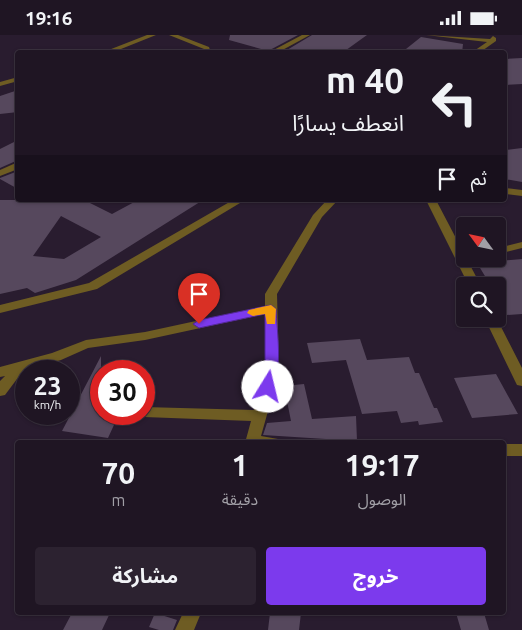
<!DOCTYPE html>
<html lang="ar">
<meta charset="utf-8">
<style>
:root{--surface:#1f1523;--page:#2c2230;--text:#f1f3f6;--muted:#a19fa6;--line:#3c3441;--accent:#7c3aed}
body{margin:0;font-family:Ubuntu,"Noto Sans Arabic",sans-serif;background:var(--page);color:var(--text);direction:rtl;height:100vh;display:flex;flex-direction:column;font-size:19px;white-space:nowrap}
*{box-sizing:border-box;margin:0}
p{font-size:16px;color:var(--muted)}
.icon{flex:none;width:28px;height:28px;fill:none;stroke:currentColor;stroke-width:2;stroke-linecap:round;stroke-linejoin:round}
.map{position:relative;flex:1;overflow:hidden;direction:ltr}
.panel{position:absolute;left:15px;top:405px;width:491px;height:175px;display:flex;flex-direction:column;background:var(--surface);border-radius:5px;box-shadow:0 1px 4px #0004,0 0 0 1px var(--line);direction:rtl}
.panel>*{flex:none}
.hud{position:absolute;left:15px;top:15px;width:492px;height:152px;border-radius:5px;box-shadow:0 1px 4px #0004,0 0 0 1px var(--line);direction:rtl;background:#1f1523;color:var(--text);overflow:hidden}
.needle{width:32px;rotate:303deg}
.fabs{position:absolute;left:456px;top:182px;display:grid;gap:10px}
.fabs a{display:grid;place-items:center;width:50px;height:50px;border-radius:5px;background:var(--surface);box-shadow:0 1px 4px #0004,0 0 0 1px var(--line);font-size:25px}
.speed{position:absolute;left:15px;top:325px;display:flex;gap:10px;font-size:25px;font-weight:700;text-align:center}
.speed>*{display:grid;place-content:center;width:65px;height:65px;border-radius:50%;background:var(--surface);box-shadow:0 1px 4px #0004,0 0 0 1px var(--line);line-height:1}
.speed small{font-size:12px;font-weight:400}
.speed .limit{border:8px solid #d22;background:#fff;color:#111}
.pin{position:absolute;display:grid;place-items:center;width:42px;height:42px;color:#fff;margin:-51px -21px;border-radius:50% 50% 50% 0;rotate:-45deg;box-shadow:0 0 5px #0007}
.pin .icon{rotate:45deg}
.me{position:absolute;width:55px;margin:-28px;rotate:9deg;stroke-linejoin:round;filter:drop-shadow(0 0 4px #0008)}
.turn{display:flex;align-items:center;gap:18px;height:105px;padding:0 20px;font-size:22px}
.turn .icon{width:65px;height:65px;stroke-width:2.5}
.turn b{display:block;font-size:35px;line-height:42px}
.then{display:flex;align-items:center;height:48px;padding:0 20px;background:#0003;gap:10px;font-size:19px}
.eta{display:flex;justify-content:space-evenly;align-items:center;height:85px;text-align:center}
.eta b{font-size:30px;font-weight:700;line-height:35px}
.action{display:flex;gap:10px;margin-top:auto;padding:10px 20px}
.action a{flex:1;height:58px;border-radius:5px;background:var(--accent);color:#fff;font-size:20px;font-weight:700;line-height:58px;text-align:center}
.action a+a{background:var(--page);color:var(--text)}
.status{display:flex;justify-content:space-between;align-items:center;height:35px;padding:0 25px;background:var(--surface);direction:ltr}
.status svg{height:14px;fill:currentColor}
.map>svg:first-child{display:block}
</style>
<div class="status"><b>19:16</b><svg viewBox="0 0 49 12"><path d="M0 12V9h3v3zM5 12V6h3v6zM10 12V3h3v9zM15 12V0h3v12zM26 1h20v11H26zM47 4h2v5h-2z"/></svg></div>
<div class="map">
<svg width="522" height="595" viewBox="0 0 522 595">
<rect width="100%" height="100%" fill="#291c2f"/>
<path fill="#56485d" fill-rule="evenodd" d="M230,0H298L268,16L229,5Z
M312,0H367L342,18H282Z
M421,2L463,9L462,18H401Z
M522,23V49L505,50V24Z
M18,55V77L0,79V61Z
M18,105V125L0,133V114Z
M522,113V147L505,144V115Z
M18,136V154L0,144V143Z
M0,165H84L112,179L138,165H203L76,245L35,258L27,253L0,259ZM61,181L101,202L64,224L33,221Z
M522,224V279L506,280L498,266V250L491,251L477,228Z
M360,304L367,325L409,322L415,338H419L434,373H437L443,387L419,390L418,386L401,388L397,376L362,379L346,325L312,328L307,308Z
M101,321V379H119L108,403L62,396Z
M496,339L518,379L472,383L454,343Z
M304,349L312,384L356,381L357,406L263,400L267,388L291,386L284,351Z
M72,578H110L102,595H63Z
M155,578L177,585L173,595H159L149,592Z
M270,578H301L299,595H268Z
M456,578H484L489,595H461Z"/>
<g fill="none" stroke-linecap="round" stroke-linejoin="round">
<path fill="#6e5c23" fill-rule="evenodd" d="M147,0H156L111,18H101Z
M169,0H178L209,12L211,18H205L204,14Z
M302,0H310L277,18H268Z
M426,0L490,4L493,1L496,3V6L479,18H471L487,7Z
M18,42V46L0,51V47Z
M18,127V134L0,141V135Z
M505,153L522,155V161L505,159Z
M233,165H245L97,254L0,278V270L89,248Z
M327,165H338L322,182L277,259L279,337L261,401L278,404L280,408H245L251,386L144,382L138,379H144V372L254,375L265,337V279L145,305L88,313L61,325L23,336L5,360L0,361V346L5,341L0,342V332L52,318L86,305L145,297L265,271V259L313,180Z
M426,165H436L481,251H469Z
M522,207V213L498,219V213Z
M485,284H497L522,333V351L517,350L515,346Z
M504,409H522V421H504Z
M183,578H201L194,595H175Z"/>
</g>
<path fill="#7c3aed" stroke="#51269a" d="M271,270L276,274C277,297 283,335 272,355H263L261,352L265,337V279L199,293L193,289L199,285Z"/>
<path fill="#f59e0b" d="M271,270L276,274L275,289H267L265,279L253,281L247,278L249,275Z"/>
</svg>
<div class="fabs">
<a><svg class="needle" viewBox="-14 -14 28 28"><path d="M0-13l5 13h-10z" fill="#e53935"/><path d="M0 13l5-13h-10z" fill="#a19fa6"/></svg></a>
<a><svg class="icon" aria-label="search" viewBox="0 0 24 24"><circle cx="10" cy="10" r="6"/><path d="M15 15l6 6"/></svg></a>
</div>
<div class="speed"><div>23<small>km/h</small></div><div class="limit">30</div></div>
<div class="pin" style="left:199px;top:289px;background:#d93025"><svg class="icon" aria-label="arrive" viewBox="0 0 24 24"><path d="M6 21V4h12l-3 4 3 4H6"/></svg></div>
<svg class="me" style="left:268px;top:352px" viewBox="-20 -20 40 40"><circle r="19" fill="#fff"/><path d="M0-13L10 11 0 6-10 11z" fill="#7c3aed"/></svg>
<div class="hud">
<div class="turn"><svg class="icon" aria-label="left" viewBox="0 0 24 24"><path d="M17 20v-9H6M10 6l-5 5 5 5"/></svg><div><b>40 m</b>انعطف يسارًا</div></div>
<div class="then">ثم<svg class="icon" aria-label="arrive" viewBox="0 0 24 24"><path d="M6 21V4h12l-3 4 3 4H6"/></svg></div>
</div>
<section class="panel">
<div class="eta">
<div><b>19:17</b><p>الوصول</p></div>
<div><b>1</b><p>دقيقة</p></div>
<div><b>70</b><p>m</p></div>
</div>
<div class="action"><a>خروج</a><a>مشاركة</a></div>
</section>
</div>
